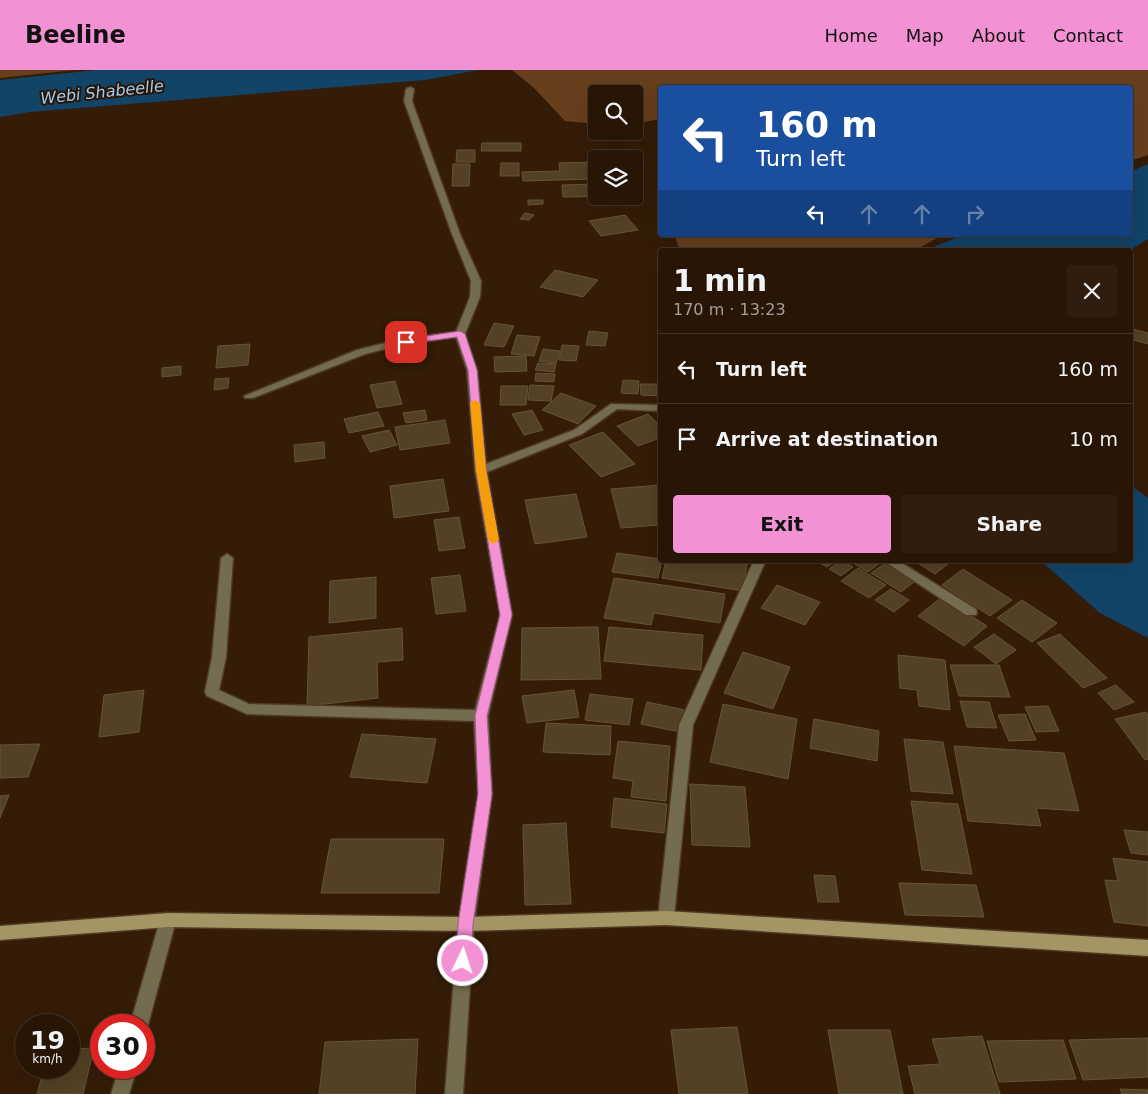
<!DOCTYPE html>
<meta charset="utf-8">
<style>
:root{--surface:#271505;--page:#2f1e0f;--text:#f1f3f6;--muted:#a49f9a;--line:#433427;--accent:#f391d5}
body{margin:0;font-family:"DejaVu Sans",sans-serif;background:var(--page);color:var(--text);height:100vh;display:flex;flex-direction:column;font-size:19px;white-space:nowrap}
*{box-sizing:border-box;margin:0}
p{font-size:16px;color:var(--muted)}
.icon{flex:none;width:28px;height:28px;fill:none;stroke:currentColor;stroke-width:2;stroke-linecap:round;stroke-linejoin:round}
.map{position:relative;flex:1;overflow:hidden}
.side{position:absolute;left:658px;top:178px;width:475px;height:315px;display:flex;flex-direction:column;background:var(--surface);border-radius:5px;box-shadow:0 5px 20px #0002,0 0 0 1px var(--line)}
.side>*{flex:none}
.hud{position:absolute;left:658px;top:15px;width:475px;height:152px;border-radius:5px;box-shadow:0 5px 20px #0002,0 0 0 1px var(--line);background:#1a4fa0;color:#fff;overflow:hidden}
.tools{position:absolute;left:588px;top:15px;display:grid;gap:10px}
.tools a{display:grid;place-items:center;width:55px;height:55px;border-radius:5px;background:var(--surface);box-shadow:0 5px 20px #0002,0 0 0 1px var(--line);font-size:25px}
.speed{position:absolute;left:15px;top:944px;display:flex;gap:10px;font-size:25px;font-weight:700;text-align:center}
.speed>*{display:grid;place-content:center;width:65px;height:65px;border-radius:50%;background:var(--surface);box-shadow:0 5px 20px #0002,0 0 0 1px var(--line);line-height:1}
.speed small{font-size:12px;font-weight:400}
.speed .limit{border:8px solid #d22;background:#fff;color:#111}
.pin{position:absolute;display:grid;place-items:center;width:42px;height:42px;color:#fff;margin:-21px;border-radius:10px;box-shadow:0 2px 8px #0006}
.me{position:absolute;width:55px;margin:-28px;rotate:4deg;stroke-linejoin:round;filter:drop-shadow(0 0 4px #0008)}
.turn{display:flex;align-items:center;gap:18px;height:105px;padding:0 15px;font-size:22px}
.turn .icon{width:65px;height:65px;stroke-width:2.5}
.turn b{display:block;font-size:35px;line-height:42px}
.lanes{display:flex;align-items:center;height:48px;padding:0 15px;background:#0003;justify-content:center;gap:25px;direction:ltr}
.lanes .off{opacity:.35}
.round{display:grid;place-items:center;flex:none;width:52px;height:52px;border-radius:5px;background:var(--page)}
.overview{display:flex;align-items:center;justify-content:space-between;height:85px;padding:0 15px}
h1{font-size:30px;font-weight:700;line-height:38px}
.cta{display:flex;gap:10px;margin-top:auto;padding:10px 15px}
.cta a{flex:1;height:58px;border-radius:5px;background:var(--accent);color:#111;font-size:20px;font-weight:700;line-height:58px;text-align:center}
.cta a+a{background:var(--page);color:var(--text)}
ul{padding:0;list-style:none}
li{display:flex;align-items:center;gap:15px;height:70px;padding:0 15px;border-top:1px solid var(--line)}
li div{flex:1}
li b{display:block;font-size:19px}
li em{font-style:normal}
header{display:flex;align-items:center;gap:30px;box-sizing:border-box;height:70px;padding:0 25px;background:var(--accent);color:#111}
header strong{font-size:24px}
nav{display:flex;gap:28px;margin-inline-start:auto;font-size:18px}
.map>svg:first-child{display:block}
</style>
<header>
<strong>Beeline</strong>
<nav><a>Home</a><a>Map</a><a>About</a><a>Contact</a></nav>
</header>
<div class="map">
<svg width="1148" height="1024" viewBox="0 0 1148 1024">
<rect width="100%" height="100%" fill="#341c07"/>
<path fill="#673f1d" d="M0,0H75L0,8Z
M512,0H1148V85L1130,91V18H660V49L634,54V24H596V54L565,51L534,18Z
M674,165H942L916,180H680Z"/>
<path fill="#124468" d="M96,0H478L425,10L30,42L0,47V10Z
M1148,94V169L1130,180H926L963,165H1130V102Z
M1130,415L1148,428V568L1100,543L1040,490H1130Z"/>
<path fill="#524124" stroke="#665437" d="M482,73H521V81H481Z
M457,80H475V92H456Z
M619,80L620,89H599L598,81Z
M592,92L595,109L523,111L522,102L560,101L559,93Z
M501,93H519V106H500Z
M453,94H470L469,116H452Z
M596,114V126H618L563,127L562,115Z
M528,130H543V134L528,135Z
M525,143L534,145L529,150L520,149Z
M625,145L638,160L601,166L589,151Z
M555,200L598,210L583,227L540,217Z
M494,253L514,256L504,277L484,275Z
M1132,259L1148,263V274L1130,269Z
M589,261L608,263L605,276L586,275Z
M517,265L540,267L534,286L511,284Z
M250,274L248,295L216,298L218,276Z
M562,275L579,276L576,291L559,290Z
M543,279L560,281L556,293L539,291Z
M526,286L527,301L495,302L494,287Z
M538,293L556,294L554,302L535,300Z
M181,296V305L162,307V298Z
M536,303L555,304L554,312L535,311Z
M229,308L228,318L214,320L215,309Z
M623,310L639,311L638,324L621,323Z
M395,311L402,334L377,338L370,315Z
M640,314H660V326L641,325Z
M530,315L554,316L551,331L528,330Z
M501,316H528L526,335H500Z
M561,323L596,336L578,354L542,340Z
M425,340L427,350L406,353L403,343Z
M532,340L543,360L524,365L512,344Z
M378,342L384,356L349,363L344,349Z
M648,344L660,356V368L638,376L617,356Z
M445,350L450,373L400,380L395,357Z
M389,360L397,375L370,382L362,366Z
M603,362L635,394L601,407L569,375Z
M324,372L325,388L295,392L294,375Z
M443,409L449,441L394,448L390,416Z
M660,415V455L621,458L611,419Z
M576,424L587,467L535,474L525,430Z
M459,447L465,478L439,481L434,450Z
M617,483L660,489L662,490L658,508L612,502Z
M666,490H716L747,494L743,521L662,508Z
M815,490H837L827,497Z
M841,490L853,497L841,506L829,499Z
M848,490H878L881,492L868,502Z
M913,490H953L935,504Z
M884,494L914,512L901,522L871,503Z
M858,498L886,515L869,528L841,511Z
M963,499L1012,530L990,546L942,515Z
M460,505L466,541L436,544L431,508Z
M376,507V548L329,553L330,511Z
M614,508L725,524L720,553L654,543L651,555L604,548Z
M777,515L820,532L805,555L761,538Z
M891,519L909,530L894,542L875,530Z
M942,527L987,556L964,576L918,546Z
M1022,530L1057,553L1032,572L997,548Z
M598,557L601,609L521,610L522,558Z
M609,557L703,565L701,600L604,591Z
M402,558L403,590L377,592L378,628L307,636L309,567Z
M994,564L1016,580L996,594L974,577Z
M1060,564L1107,608L1083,618L1037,573Z
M743,582L790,597L773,639L724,623Z
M898,585L945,590L950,640L919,636L917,620L900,618Z
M950,595H999L1010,627L959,626Z
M1116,615L1134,632L1114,640L1098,623Z
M144,620L139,662L99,667L104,625Z
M574,620L579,647L527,653L522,626Z
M590,624L633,629L629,655L585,650Z
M960,631L989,632L997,658L967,657Z
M647,632L685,640L680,662L641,654Z
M723,634L797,649L788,709L710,692Z
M1048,636L1059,661L1036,662L1025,637Z
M1146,642L1148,644V689L1145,690L1115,649Z
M1025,644L1036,670L1009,671L998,645Z
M814,649L879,661L877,691L810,678Z
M546,653L611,656L610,685L543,682Z
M362,664L436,669L427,713L350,707Z
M904,669L943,672L953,724L911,721Z
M618,671L670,676L666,731L631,727L633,711L613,708Z
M40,674L28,707L0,708V675Z
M954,676L1064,683L1079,741L1036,738L1041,756L968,751Z
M690,714L745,717L750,777L692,775Z
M9,725L0,748V726Z
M614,728L667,734L664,763L611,757Z
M911,731L958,734L972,804L922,800Z
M566,753L571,834L525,835L523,755Z
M1124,760L1148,762V785L1131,783Z
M331,769H444L439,823H321Z
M1113,788L1148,792V856L1114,852L1105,810L1118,811Z
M814,805L835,806L839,832H818Z
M899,813L976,815L984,847L905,845Z
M737,957L748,1024H679L671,960Z
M828,960H890L903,1024H839Z
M982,966L1000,1024H915L908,996L940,994L932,969Z
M1148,968V1007L1083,1010L1069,970Z
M418,969L415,1024H319L325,972Z
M1063,970L1076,1009L999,1012L987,971Z
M94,978L83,1024H37L44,998H69V979Z
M1120,1019L1148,1020V1024H1122Z"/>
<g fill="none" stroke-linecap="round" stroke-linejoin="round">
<g stroke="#503925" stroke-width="3">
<path id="street" d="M410,17L414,19L412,31L460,164L481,211L480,227L465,264L477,300L486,394L574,360L611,334L660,335V341L617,339L582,364L487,402L512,545L488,646L492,724L474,854L463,1024H445L458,854L478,724L474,651L247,644L207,626L205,622L212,587L221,488L227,484L233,488L226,587L219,620L249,634L475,640L500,545L475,400L467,300L456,267L405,274L365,284L253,328H245L244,326L357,280L405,268L456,262L470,227L471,211L452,164L404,31L406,19Z
M754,490H766L693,655L674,848L672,853L666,855L660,853L658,848L679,655Z
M882,490H897L976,539L977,542L976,545H966Z
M168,843L174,845L176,850L148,955L144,961V955H130L160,850L162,845Z
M119,998H137L129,1024H111Z"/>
</g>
<g stroke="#503925" stroke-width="3">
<path id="secondary" d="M666,841L1148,870V886L666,855L466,861L168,857L0,870V856L168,843L466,847Z"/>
</g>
<use href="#street" fill="#746c4e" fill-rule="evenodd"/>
<use href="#secondary" fill="#a39564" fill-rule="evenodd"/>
</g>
<path fill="#f391d5" stroke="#9e5e8a" d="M460,261L465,264L477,300L486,400L512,545L487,646L492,724L473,854L471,891L468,896L463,898L458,896L456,891L458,854L478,724L475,646L500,545L476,400L468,300L457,267L406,274L401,272L406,269Z"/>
<path fill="#f59e0b" d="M475,330L480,333L486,400L499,470L493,474L488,470L476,400L470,333Z"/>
<g text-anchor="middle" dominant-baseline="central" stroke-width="4" stroke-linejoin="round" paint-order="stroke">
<g font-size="16" font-style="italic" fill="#9ccdf7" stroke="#2a1301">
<text transform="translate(102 22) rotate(-6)">Webi Shabeelle</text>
</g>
</g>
</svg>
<div class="tools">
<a><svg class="icon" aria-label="search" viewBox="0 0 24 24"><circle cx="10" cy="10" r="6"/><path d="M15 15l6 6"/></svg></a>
<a><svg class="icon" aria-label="layers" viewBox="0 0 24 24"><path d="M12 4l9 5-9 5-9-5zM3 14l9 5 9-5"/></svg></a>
</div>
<div class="speed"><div>19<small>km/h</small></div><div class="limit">30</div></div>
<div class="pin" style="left:406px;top:272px;background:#d93025"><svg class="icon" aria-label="arrive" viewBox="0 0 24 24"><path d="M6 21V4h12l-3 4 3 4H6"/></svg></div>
<svg class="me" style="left:463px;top:891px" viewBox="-20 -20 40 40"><circle r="17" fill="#f391d5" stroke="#fff" stroke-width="3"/><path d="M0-11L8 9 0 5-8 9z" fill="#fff"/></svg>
<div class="hud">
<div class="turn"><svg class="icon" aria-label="left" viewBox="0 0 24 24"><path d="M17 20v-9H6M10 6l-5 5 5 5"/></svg><div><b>160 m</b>Turn left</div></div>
<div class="lanes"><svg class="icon" aria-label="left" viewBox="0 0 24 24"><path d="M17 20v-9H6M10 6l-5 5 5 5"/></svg><svg class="icon off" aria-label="ahead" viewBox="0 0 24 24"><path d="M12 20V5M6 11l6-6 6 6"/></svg><svg class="icon off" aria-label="ahead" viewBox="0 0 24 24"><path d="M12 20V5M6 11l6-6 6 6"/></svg><svg class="icon off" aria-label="right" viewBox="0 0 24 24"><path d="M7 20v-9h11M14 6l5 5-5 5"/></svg></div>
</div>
<section class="side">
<div class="overview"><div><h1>1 min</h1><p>170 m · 13:23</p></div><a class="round"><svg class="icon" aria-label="close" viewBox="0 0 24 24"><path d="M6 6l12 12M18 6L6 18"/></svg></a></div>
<ul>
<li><svg class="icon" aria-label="left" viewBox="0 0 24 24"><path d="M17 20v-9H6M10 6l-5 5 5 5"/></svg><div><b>Turn left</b></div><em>160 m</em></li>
<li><svg class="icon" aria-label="arrive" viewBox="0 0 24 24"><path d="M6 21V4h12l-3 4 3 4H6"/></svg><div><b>Arrive at destination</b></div><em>10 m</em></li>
</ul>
<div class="cta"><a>Exit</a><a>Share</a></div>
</section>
</div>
